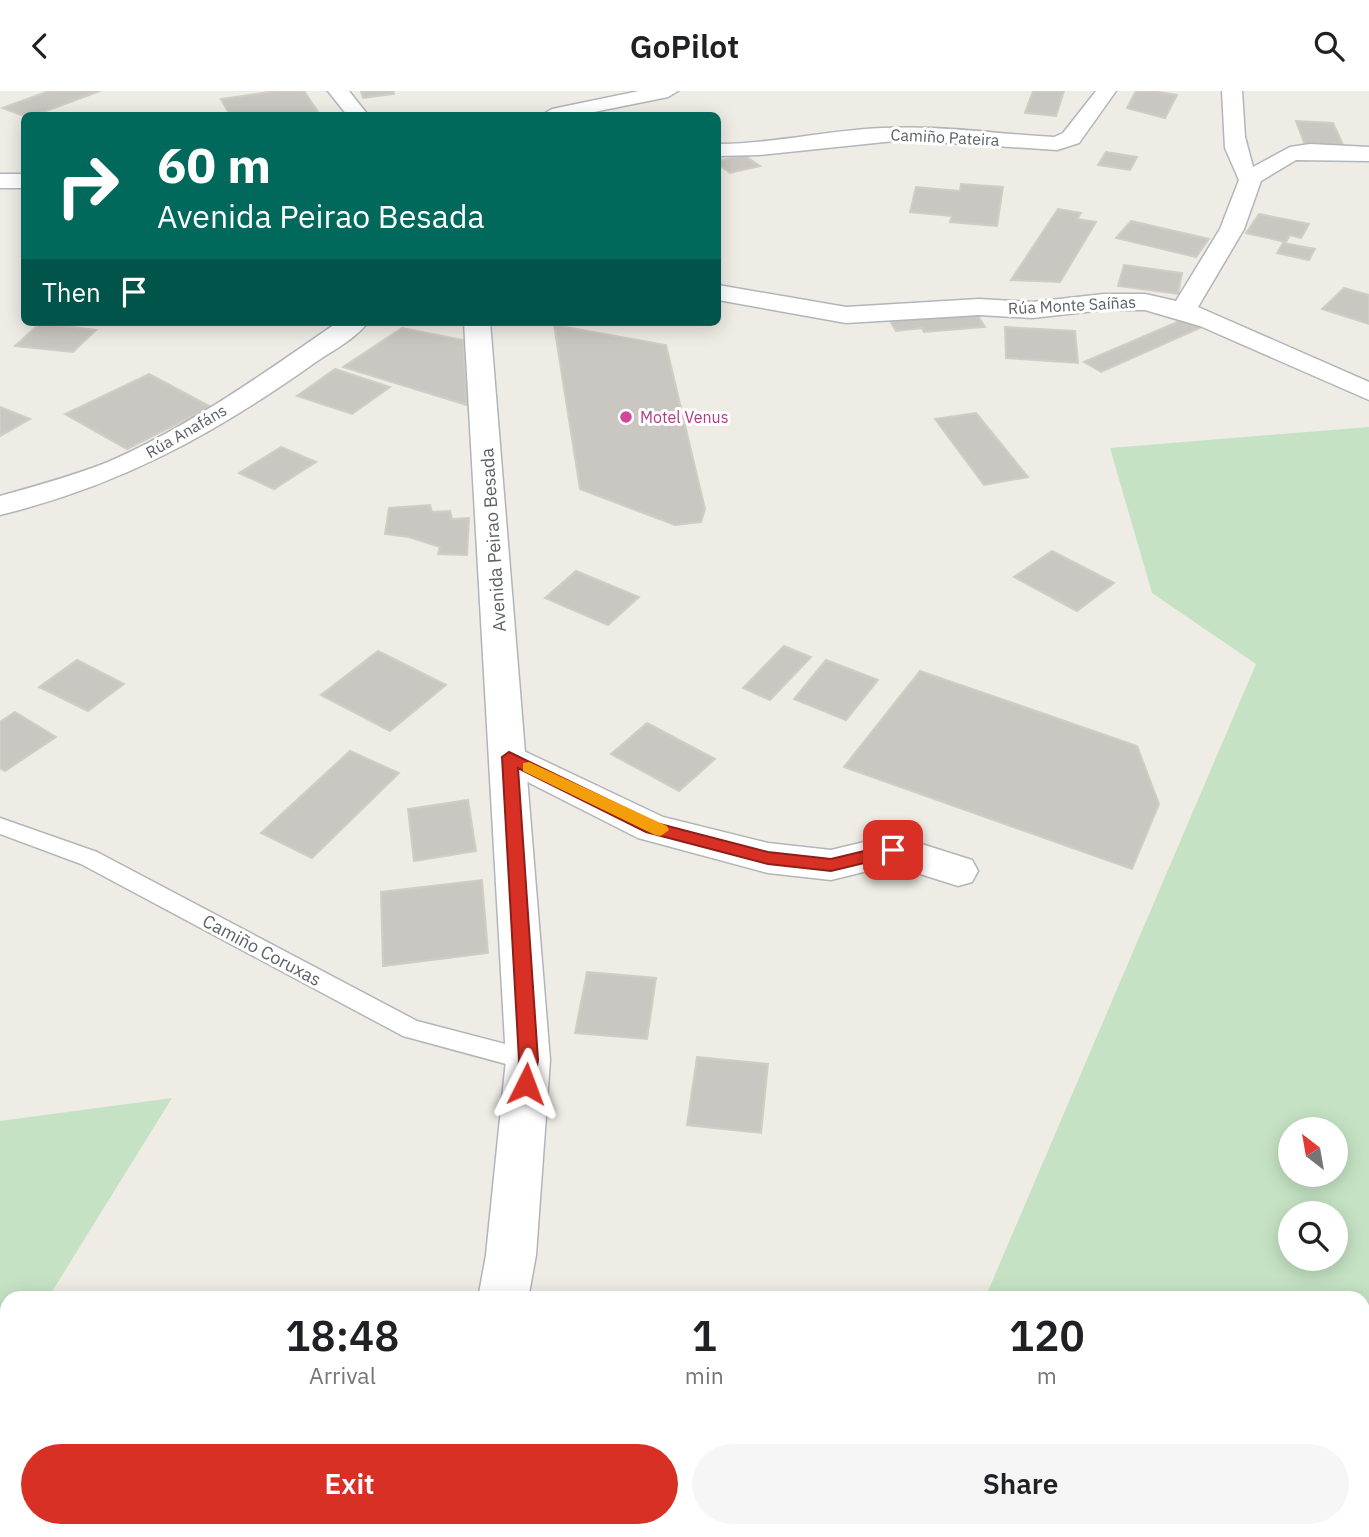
<!DOCTYPE html>
<meta charset="utf-8">
<style>
:root{--surface:#fff;--page:#f6f6f6;--text:#202124;--muted:#757577;--accent:#d93025}
body{margin:0;font-family:"IBM Plex Sans",sans-serif;background:var(--page);color:var(--text);height:100vh;display:flex;flex-direction:column;font-size:26px;white-space:nowrap}
*{box-sizing:border-box;margin:0}
p{font-size:23px;color:var(--muted)}
.icon{flex:none;width:38px;height:38px;fill:none;stroke:currentColor;stroke-width:2;stroke-linecap:round;stroke-linejoin:round}
.map{position:relative;flex:1;overflow:hidden}
.panel{position:absolute;left:0px;top:1200px;width:1370px;height:247px;display:flex;flex-direction:column;background:var(--surface);border-radius:21px 21px 0 0;box-shadow:0 4px 18px #0003}
.panel>*{flex:none}
.guide{position:absolute;left:21px;top:21px;width:700px;height:214px;border-radius:10px;box-shadow:0 4px 18px #0003;background:#00695c;color:#fff;overflow:hidden}
.needle{width:46px;rotate:329deg}
.fabs{position:absolute;left:1278px;top:1026px;display:grid;gap:14px}
.fabs a{display:grid;place-items:center;width:70px;height:70px;border-radius:50%;background:var(--surface);box-shadow:0 4px 18px #0003;font-size:35px}
.pin{position:absolute;display:grid;place-items:center;width:60px;height:60px;color:#fff;margin:-30px;border-radius:14px;box-shadow:0 4px 10px #0006}
.me{position:absolute;width:77px;margin:-38px;rotate:3deg;stroke-linejoin:round;filter:drop-shadow(0 0 5px #0008)}
.turn{display:flex;align-items:center;gap:24px;height:147px;padding:0 21px;font-size:32px}
.turn .icon{width:91px;height:91px;stroke-width:2.5}
.turn b{display:block;font-size:49px;line-height:60px}
.then{display:flex;align-items:center;height:66px;padding:0 21px;background:#0003;gap:14px;font-size:26px}
.eta{display:flex;justify-content:space-evenly;align-items:center;height:119px;text-align:center}
.eta b{font-size:42px;font-weight:600;line-height:49px}
.button{display:flex;gap:14px;margin-top:auto;padding:14px 21px}
.button a{flex:1;height:80px;border-radius:42px;background:var(--accent);color:#fff;font-size:28px;font-weight:600;line-height:80px;text-align:center}
.button a+a{background:var(--page);color:var(--text)}
header{display:flex;justify-content:space-between;align-items:center;height:91px;padding:0 21px;background:var(--surface);font-size:32px;font-weight:600}
.map>svg:first-child{display:block}
</style>
<header><svg class="icon" aria-label="back" viewBox="0 0 24 24"><path d="M15 5l-7 7 7 7"/></svg>GoPilot<svg class="icon" aria-label="search" viewBox="0 0 24 24"><circle cx="10" cy="10" r="6"/><path d="M15 15l6 6"/></svg></header>
<div class="map">
<svg width="1369" height="1446" viewBox="0 0 1369 1446">
<rect width="100%" height="100%" fill="#eeece5"/>
<path fill="#c5e3c4" fill-rule="evenodd" d="M1369,336V1446H884L886,1440H1363V1208L985,1207L1256,573L1152,502L1110,357ZM1290,1038H1335V1083H1290ZM1290,1122H1335V1167H1290Z
M172,1007L48,1207L7,1208V1274L0,1285V1030Z"/>
<path fill="#cac7c2" stroke="#d2cdc4" stroke-width="2" d="M49,0H100L35,24L24,25L2,17Z
M277,0H304L320,24H230L221,8Z
M361,0H393L394,3L363,7Z
M1033,0H1064L1056,25L1025,22Z
M1136,0H1153L1177,4L1165,27L1127,17Z
M1296,30L1333,32L1344,56L1305,54Z
M1106,61L1137,66L1130,79L1098,74Z
M744,64L760,75L730,82L718,73V70Z
M961,93L1003,96L997,135L950,131L952,125L910,121L916,96L960,100Z
M1058,118L1081,122L1077,128L1096,131L1060,191L1011,189Z
M1259,123L1309,133L1301,147L1290,144L1286,151L1246,142Z
M1131,130L1209,148L1196,166L1116,147Z
M1283,152L1315,158L1309,169L1277,162Z
M1124,174L1182,182L1178,203L1118,195Z
M1344,197L1369,204V233L1322,218Z
M976,222L985,236L924,241L922,237L896,240L890,230Z
M1184,228L1202,236L1101,281L1084,271Z
M40,232L96,239L73,261L15,255Z
M554,234L666,254L705,418L701,431L675,434L580,398Z
M1005,236L1075,240L1078,272L1006,267Z
M402,237L463,249L467,314L343,276Z
M335,278L390,296L352,323L297,305Z
M149,283L211,316L127,358L65,323Z
M0,316L30,328L0,345Z
M976,322L1028,386L984,394L935,328Z
M281,356L316,371L274,398L239,382Z
M430,414L432,421L450,420L452,428L469,427L467,464L438,463L440,456L409,446L385,443L389,417Z
M1052,460L1114,492L1077,520L1014,486Z
M576,480L639,506L608,534L545,507Z
M784,555L811,566L770,609L743,597Z
M378,560L446,594L390,640L321,604Z
M77,569L124,593L88,620L39,596Z
M826,569L878,589L846,629L794,608Z
M920,580L1137,655L1159,713L1132,778L844,676Z
M15,621L56,646L5,680L0,677V631Z
M647,632L715,668L679,700L611,663Z
M350,660L399,682L312,767L261,742Z
M468,709L476,760L414,770L408,718Z
M482,789L488,862L383,875L381,801Z
M587,881L656,887L647,948L575,942Z
M697,966L768,973L761,1042L687,1034Z"/>
<g fill="none" stroke-linecap="round" stroke-linejoin="round">
<g stroke="#b2b5b9" stroke-width="3">
<path id="lane" d="M0,727L97,761L417,930L528,959L537,962L540,969L537,976L528,979L403,945L81,773L0,743Z"/>
</g>
<g stroke="#b2b5b9" stroke-width="3">
<path id="street" d="M1096,0H1116L1079,52L1057,59L904,49L759,64L718,65V53C774,53 828,39 883,37C940,34 997,43 1054,46L1063,42Z
M1222,0H1242L1245,46L1253,76L1290,56L1310,53L1369,56V70L1296,69L1261,90L1244,138L1198,216L1369,291V309L1200,235L1145,219H1104L1032,227L979,224L846,232L718,209V194L846,216L979,208L1032,211L1104,203H1145L1176,210L1220,138L1239,89L1225,57Z
M0,83H24V97H0Z
M509,653L663,726L768,752L831,759L893,744L972,769L978,780L972,791L958,795L892,774L831,789L768,782L638,747L496,675L490,666L496,657Z"/>
</g>
<g stroke="#b1b5b9" stroke-width="3">
<path id="secondary" d="M328,0H349L368,24H347Z
M639,0H678L668,6L579,24H542L552,18Z
M338,231H368C356,248 330,261 313,273C213,344 119,395 0,424V405C36,395 73,385 108,371C191,335 264,282 338,231Z
M464,231H490L550,969L536,1164L528,1208H478L486,1164L506,969Z
M424,1440H480L478,1446H422Z"/>
</g>
<use href="#lane" fill="#fff" fill-rule="evenodd"/>
<use href="#street" fill="#fff" fill-rule="evenodd"/>
<use href="#secondary" fill="#fff" fill-rule="evenodd"/>
</g>
<path fill="#d93025" stroke="#8d1f18" stroke-width="2" d="M509,661L656,732L768,761L831,768L893,753L901,759L893,765L831,780L768,773L646,741L518,677L538,969L533,999H520L517,993L519,969L502,666Z"/>
<path fill="#f59e0b" d="M529,671L667,735L669,739L661,745L655,744L523,680V672Z"/>
<circle fill="#d1479c" stroke="#fff" stroke-width="2.5" cx="626" cy="326" r="7"/>
<g text-anchor="middle" dominant-baseline="central" stroke-width="6" stroke-linejoin="round" paint-order="stroke">
<g font-size="16" fill="#5d6164" stroke="#fff">
<text transform="translate(945 46) rotate(3)">Camiño Pateira</text>
<text transform="translate(1072 214) rotate(-3)">Rúa Monte Saíñas</text>
<text transform="translate(186 340) rotate(-30)">Rúa Anafáns</text>
</g>
<g font-size="16" fill="#b23c85" stroke="#fff" text-anchor="start">
<text x="640" y="326">Motel Venus</text>
</g>
<g font-size="18" fill="#5d6164" stroke="#fff">
<text transform="translate(493 449) rotate(-94)">Avenida Peirao Besada</text>
<text transform="translate(262 859) rotate(28)">Camiño Coruxas</text>
</g>
</g>
</svg>
<div class="fabs">
<a><svg class="needle" viewBox="-14 -14 28 28"><path d="M0-13l5 13h-10z" fill="#e53935"/><path d="M0 13l5-13h-10z" fill="#757577"/></svg></a>
<a><svg class="icon" aria-label="search" viewBox="0 0 24 24"><circle cx="10" cy="10" r="6"/><path d="M15 15l6 6"/></svg></a>
</div>
<div class="pin" style="left:893px;top:759px;background:#d93025"><svg class="icon" aria-label="arrive" viewBox="0 0 24 24"><path d="M6 21V4h12l-3 4 3 4H6"/></svg></div>
<svg class="me" style="left:526px;top:993px" viewBox="-20 -20 40 40"><path d="M0-17L14 15 0 8-14 15z" fill="#d93025" stroke="#fff" stroke-width="4"/></svg>
<div class="guide">
<div class="turn"><svg class="icon" aria-label="right" viewBox="0 0 24 24"><path d="M7 20v-9h11M14 6l5 5-5 5"/></svg><div><b>60 m</b>Avenida Peirao Besada</div></div>
<div class="then">Then<svg class="icon" aria-label="arrive" viewBox="0 0 24 24"><path d="M6 21V4h12l-3 4 3 4H6"/></svg></div>
</div>
<section class="panel">
<div class="eta">
<div><b>18:48</b><p>Arrival</p></div>
<div><b>1</b><p>min</p></div>
<div><b>120</b><p>m</p></div>
</div>
<div class="button"><a>Exit</a><a>Share</a></div>
</section>
</div>
